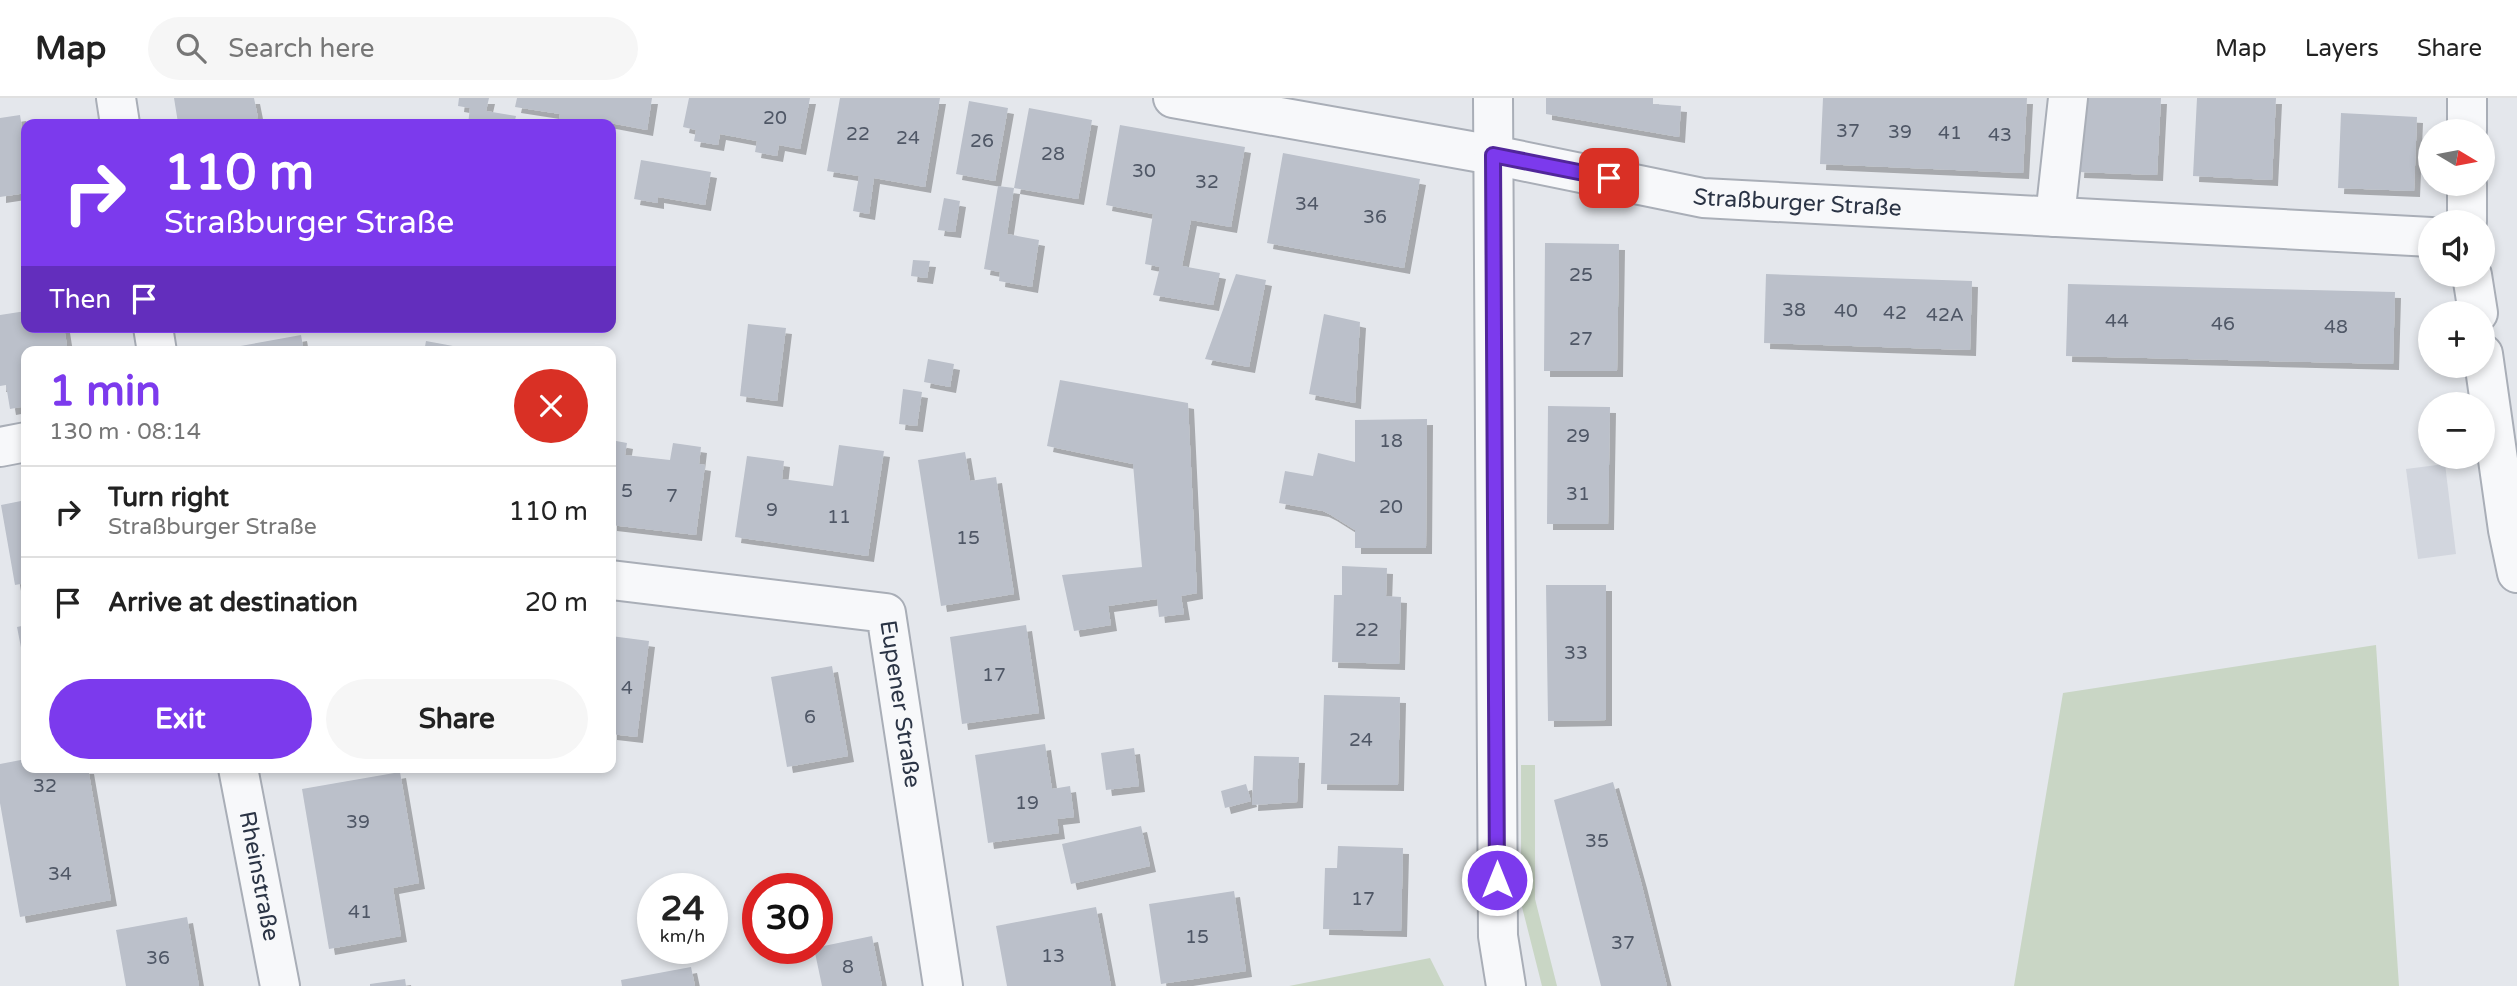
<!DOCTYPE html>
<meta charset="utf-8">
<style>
:root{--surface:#fff;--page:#f6f6f6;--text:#222;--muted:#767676;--line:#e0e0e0;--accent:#7c3aed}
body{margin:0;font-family:"Varela Round",sans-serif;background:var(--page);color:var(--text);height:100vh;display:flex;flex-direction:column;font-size:26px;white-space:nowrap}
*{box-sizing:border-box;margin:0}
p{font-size:23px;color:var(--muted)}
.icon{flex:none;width:38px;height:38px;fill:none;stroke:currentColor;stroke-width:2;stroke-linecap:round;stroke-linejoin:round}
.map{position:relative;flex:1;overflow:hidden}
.details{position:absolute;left:21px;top:248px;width:595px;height:427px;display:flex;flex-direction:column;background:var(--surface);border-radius:14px;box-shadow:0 4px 10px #0003}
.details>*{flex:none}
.guide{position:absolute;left:21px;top:21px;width:595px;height:214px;border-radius:14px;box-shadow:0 4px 10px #0003;background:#7c3aed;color:#fff;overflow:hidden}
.needle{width:46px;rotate:100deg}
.tools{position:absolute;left:2418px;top:21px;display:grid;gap:14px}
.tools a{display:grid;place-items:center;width:77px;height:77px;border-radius:50%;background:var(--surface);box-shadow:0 4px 10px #0003;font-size:35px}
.speed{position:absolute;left:637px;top:775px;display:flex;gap:14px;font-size:35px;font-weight:700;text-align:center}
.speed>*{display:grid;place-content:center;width:91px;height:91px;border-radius:50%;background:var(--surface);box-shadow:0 4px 10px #0003;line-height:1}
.speed small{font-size:18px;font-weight:400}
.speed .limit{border:10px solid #d22;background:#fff;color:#111}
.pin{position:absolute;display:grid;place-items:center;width:60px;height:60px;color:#fff;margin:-30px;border-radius:14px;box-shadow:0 4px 10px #0006}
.me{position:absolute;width:77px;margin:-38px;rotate:0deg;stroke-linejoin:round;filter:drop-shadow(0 0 5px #0008)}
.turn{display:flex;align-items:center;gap:24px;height:147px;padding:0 28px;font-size:32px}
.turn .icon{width:91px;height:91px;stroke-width:2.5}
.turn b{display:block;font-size:49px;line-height:60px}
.then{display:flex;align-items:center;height:66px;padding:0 28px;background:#0003;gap:14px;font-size:26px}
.round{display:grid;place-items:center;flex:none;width:74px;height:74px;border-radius:37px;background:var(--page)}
.headline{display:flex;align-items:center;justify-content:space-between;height:119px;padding:0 28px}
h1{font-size:42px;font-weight:700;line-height:52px;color:var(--accent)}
.button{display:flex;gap:14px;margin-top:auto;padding:14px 28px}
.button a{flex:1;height:80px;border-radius:42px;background:var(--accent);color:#fff;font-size:28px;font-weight:700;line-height:80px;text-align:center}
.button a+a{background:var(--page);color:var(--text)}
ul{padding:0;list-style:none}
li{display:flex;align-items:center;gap:21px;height:91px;padding:0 28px;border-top:2px solid var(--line)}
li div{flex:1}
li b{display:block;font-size:26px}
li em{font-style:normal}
header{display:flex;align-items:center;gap:42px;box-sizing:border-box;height:98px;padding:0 35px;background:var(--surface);border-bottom:2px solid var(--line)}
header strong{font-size:33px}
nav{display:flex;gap:38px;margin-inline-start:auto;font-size:24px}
.search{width:490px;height:63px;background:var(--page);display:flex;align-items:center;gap:18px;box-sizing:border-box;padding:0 24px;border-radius:38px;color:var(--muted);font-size:26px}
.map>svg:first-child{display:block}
</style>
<header>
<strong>Map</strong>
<div class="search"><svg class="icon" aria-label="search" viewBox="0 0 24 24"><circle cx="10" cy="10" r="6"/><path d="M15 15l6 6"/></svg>Search here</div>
<nav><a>Map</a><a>Layers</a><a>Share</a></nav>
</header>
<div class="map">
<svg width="2517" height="888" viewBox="0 0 2517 888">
<defs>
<filter id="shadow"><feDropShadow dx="6" dy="6" stdDeviation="0" flood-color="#0004"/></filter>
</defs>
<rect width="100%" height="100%" fill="#e4e7ec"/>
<path fill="#d2d6de" d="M2445,366L2456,456L2418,461L2406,371Z"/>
<path fill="#c9d6c5" d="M2376,547L2399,888H2014L2063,595Z
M1521,667H1535V801L1557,888H1542L1521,805Z
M1430,860L1444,888H1289Z"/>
<path fill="#bbc0ca" filter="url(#shadow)" d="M174,0H254L258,20L225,26H203V21L178,25Z
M459,0H489L486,13L516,18L514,26H468L470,10L458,8Z
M517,0H652L647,32L605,24L604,26H558L560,16L515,9Z
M689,0H810L800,51L779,47L777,58L755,54L757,43L720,36L718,47L694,43L696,32L683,29Z
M840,0H940L925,89L874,80L869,116L853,113L859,78L827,73Z
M1546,0H1653V6L1681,8L1679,39L1546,16Z
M1823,0H2027L2023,75L1820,66Z
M2082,0H2161L2157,77L2078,74Z
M2197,0H2276L2272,82L2193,78Z
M969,3L1008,10L995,83L956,76Z
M1029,10L1092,22L1078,101L1014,90Z
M2341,15L2417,19L2414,93L2338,90Z
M20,17L26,55V95L0,99V20Z
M1120,27L1245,49L1231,129L1191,122L1182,168L1220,175L1213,207L1153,197L1160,169L1145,166L1153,116L1106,107Z
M1283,55L1420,81L1404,170L1267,145Z
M641,62L711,74L705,107L658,99V105L634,101Z
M998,88L1014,90L1007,136L1039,142L1032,189L999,183L1000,174L984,171Z
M944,100L960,103L955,134L938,132Z
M1545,145L1619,146L1617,273H1544Z
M913,162L930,163L927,180L911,178Z
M1236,176L1266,182L1249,269L1205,261Z
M1766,176L1972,183L1970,252L1764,245Z
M2068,186L2395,194L2393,266L2066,258Z
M26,213V229H64L68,254H26V308L10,311L6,287L0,288V217Z
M1324,216L1360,224L1355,305L1309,296Z
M748,226L786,230L777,303L740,298Z
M301,237L304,254H218V252Z
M426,243L453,248L452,254H424Z
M928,261L954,266L950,289L924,284Z
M1060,282L1188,305L1197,495L1181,498L1184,516L1159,519L1157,501L1108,508L1111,527L1074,533L1062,477L1142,469L1133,366L1047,348Z
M903,291L922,294L917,328L899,326Z
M1548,308L1610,309L1608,426H1547Z
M1427,321L1426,450H1355V432L1331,417L1323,413L1279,405L1285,373L1313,378L1318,355L1355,364V322Z
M611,342L627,345L625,357L670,362L673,345L701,349L699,366L705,367L696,437L611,427Z
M839,347L884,353L868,458L735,439L747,358L784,363L782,381L833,388Z
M965,354L970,383L996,379L1014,496L941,508L918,362Z
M26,402V485L15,487L1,407Z
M1342,468L1387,470L1386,498L1401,499L1399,566L1332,564L1334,497H1342Z
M1546,487H1606V622L1548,623Z
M26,527V570H25L17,529Z
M1026,527L1039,615L962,626L950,539Z
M611,538L649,543L637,639L611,636Z
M832,568L848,658L787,669L771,579Z
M1324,597L1400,599L1398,687L1321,686Z
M1045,646L1052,691L1070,688L1074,719L1057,721L1059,735L988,745L975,657Z
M1134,650L1139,688L1106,692L1101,655Z
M1254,658L1299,659L1297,704L1252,707Z
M26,661V670H88L111,802L20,819L0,705V666Z
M400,674L419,785L393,790L401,838L329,851L302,691Z
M1613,684L1641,784L1667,888H1601L1554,702Z
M1246,686L1251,703L1225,710L1221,693Z
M1141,728L1150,768L1071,786L1062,746Z
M1338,748L1403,750L1401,833L1323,831L1325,770H1337Z
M1234,793L1246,873L1161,886L1149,806Z
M1096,809L1111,888H1007L996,828Z
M187,819L199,888H126L116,832Z
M872,838L882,888H822L814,850Z
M691,869L695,888H622L621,882Z
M405,881L406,888H370V886Z"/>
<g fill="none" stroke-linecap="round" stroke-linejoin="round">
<g stroke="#a9aeb7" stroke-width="42">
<g id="minor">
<path d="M116,0L120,26"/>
<path id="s1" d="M1173,0L1493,57L1703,100L2431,139"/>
<path d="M1493,0L1498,838L1506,888"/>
<path d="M2467,0V33"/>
<path d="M2467,86V124"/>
<path d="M2055,119L2068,0"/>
<path d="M2472,177L2478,215"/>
<path d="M153,229L157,254"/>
<path d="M2483,256L2508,432L2517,475"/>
<path d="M0,349L26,344"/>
<path id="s2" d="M611,482L886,515L943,888"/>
<path id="s3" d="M238,670L280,888"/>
</g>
</g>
<use href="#minor" stroke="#f7f8fa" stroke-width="38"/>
</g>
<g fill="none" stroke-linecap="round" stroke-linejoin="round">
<g stroke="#51269a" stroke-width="18">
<path id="route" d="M1497,782L1493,57L1609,80"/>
</g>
<use href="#route" stroke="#7c3aed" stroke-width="12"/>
</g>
<g text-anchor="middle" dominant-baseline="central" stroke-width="5" stroke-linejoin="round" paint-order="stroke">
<g font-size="19" fill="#4f5766">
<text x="775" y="20">20</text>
<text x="1848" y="33">37</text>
<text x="1900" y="34">39</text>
<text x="1950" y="35">41</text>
<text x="858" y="36">22</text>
<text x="2000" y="37">43</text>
<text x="908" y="40">24</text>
<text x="982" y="43">26</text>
<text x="1053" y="56">28</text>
<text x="1144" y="73">30</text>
<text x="1207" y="84">32</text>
<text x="1307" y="106">34</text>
<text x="1375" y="119">36</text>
<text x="1581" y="177">25</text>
<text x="1794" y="212">38</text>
<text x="1846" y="213">40</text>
<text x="1895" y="215">42</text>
<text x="1945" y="217">42A</text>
<text x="2117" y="223">44</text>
<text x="2223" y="226">46</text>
<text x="2336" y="229">48</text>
<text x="1581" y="241">27</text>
<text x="1578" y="338">29</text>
<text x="1391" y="343">18</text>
<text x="627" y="393">5</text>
<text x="1578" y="396">31</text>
<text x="672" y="398">7</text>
<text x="1391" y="409">20</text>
<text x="772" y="412">9</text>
<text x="839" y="419">11</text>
<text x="968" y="440">15</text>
<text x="1367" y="532">22</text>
<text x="1576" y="555">33</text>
<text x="994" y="577">17</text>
<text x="627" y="590">4</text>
<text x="810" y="619">6</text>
<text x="1361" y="642">24</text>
<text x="45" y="688">32</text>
<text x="1027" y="705">19</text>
<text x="358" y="724">39</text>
<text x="1597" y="743">35</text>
<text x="60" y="776">34</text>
<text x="1363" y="801">17</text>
<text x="360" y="814">41</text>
<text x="1197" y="839">15</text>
<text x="1623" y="845">37</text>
<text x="1053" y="858">13</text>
<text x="158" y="860">36</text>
<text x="848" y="869">8</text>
</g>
<g font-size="23" fill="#2b3445" stroke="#f4f6f9">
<text stroke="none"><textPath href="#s1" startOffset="634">Straßburger Straße</textPath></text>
<text stroke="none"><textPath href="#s2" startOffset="369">Eupener Straße</textPath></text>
<text stroke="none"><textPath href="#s3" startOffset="110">Rheinstraße</textPath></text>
</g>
</g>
</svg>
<div class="tools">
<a><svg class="needle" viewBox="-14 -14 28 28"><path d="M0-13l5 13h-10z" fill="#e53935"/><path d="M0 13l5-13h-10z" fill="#767676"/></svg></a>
<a><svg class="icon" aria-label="sound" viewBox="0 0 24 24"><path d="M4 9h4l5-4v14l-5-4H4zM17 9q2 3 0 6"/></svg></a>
<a>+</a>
<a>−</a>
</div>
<div class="speed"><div>24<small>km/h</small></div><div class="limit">30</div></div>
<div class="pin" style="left:1609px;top:80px;background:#d93025"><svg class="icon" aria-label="arrive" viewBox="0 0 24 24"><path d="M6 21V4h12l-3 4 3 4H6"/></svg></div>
<svg class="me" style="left:1497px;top:782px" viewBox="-20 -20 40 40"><circle r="17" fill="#7c3aed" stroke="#fff" stroke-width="3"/><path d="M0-11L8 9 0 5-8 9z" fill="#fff"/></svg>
<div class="guide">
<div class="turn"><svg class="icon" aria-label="right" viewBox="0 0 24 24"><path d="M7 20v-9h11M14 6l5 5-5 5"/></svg><div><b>110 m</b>Straßburger Straße</div></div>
<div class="then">Then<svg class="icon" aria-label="arrive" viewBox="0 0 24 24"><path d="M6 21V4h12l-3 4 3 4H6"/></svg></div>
</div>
<section class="details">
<div class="headline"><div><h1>1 min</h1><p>130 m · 08:14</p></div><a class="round" style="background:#d93025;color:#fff"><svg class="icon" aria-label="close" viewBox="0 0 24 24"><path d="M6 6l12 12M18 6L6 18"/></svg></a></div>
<ul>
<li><svg class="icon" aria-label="right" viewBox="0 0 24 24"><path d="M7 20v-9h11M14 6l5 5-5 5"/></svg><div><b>Turn right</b><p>Straßburger Straße</p></div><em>110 m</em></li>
<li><svg class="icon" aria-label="arrive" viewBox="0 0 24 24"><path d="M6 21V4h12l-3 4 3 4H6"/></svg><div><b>Arrive at destination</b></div><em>20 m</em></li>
</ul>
<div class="button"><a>Exit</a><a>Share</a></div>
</section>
</div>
